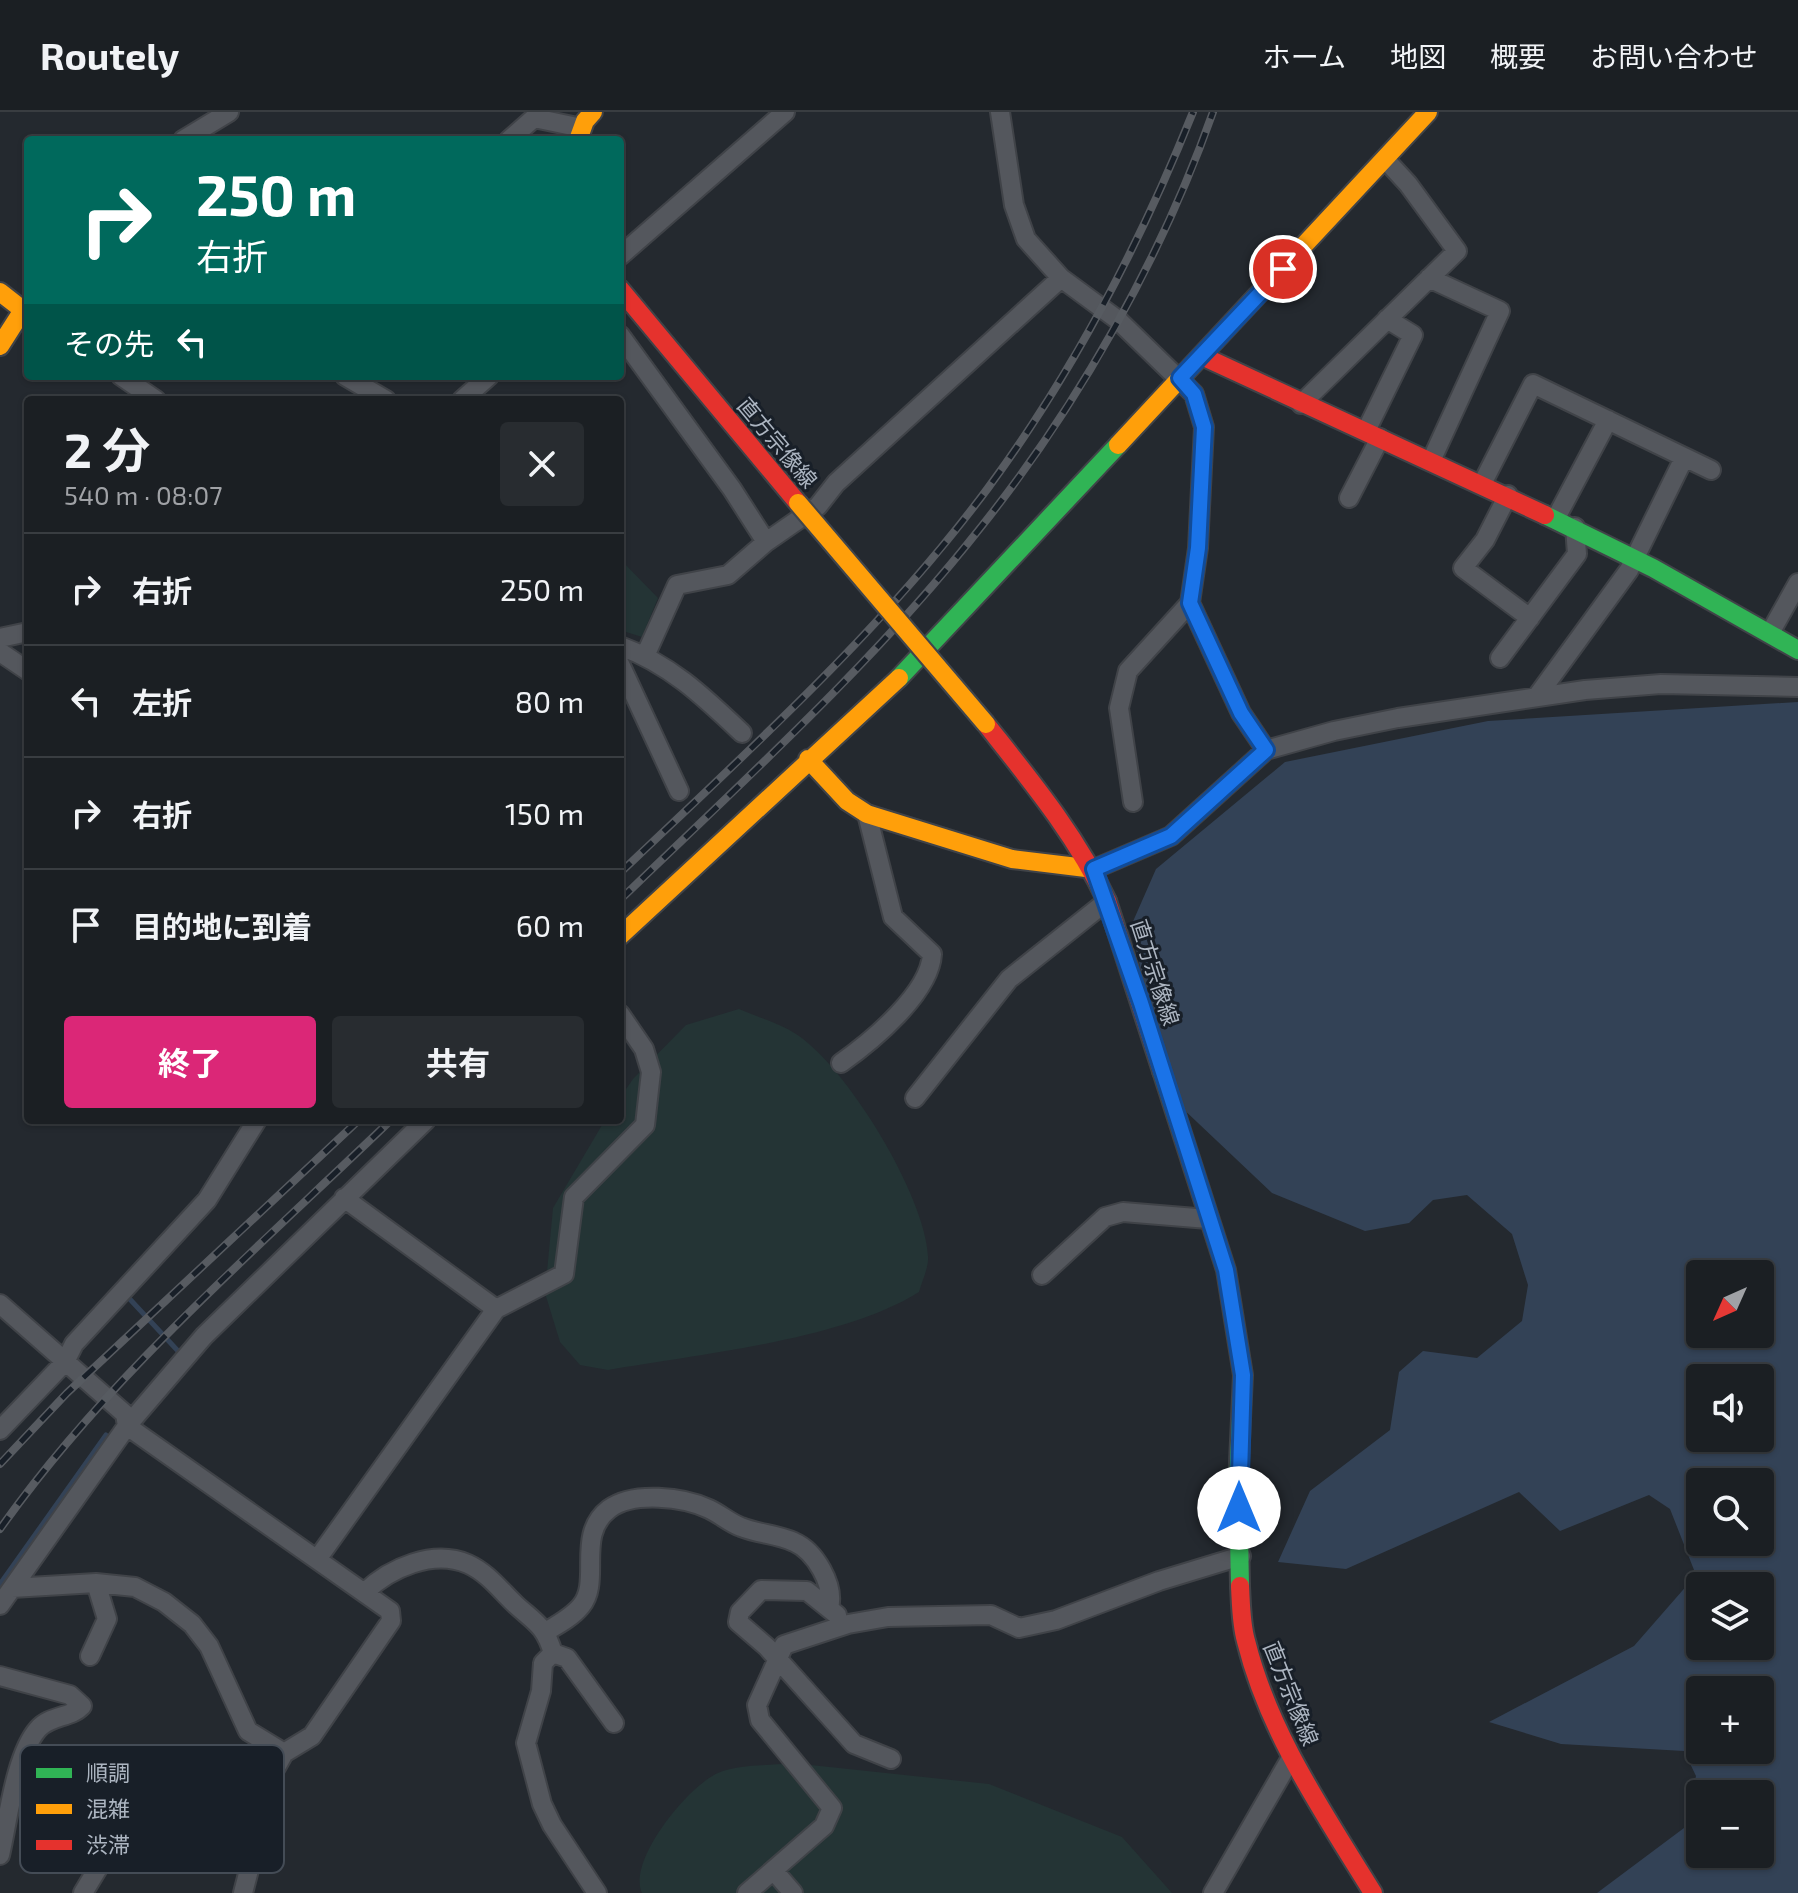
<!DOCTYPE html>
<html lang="ja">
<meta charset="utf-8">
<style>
:root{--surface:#1b1f23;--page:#282c30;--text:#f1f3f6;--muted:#a0a2a6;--line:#393d41;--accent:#db2777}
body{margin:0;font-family:"Exo 2","Noto Sans JP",sans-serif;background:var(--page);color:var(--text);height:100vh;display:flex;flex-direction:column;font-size:30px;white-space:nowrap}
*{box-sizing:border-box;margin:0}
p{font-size:26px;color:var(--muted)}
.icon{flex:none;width:44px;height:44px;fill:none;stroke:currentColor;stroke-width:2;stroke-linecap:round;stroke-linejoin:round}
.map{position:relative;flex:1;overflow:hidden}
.drawer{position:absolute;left:24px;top:284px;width:600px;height:728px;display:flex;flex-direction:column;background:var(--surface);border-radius:8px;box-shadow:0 2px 6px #0004,0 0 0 2px var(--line)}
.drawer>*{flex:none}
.banner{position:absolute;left:24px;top:24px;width:600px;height:244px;border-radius:8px;box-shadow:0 2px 6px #0004,0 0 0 2px var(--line);background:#00695c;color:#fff;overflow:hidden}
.needle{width:52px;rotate:225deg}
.buttons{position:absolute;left:1686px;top:1148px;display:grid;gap:16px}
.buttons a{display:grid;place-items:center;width:88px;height:88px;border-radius:8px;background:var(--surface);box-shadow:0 2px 6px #0004,0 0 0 2px var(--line);font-size:40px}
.pin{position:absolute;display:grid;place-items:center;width:68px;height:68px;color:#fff;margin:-34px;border:4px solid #fff;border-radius:50%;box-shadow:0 2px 8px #0007}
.me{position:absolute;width:88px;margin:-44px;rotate:0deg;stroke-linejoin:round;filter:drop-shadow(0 0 6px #0008)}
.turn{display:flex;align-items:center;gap:28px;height:168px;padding:0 40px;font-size:36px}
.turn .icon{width:104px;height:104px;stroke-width:2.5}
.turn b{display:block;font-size:56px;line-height:68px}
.then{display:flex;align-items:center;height:76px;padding:0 40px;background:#0003;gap:16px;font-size:30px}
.round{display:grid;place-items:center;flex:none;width:84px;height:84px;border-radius:8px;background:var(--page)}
.overview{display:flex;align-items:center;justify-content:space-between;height:136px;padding:0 40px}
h1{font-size:48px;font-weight:700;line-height:60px}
.action{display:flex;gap:16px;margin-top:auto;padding:16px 40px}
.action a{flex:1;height:92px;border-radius:8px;background:var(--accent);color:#fff;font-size:32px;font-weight:700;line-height:92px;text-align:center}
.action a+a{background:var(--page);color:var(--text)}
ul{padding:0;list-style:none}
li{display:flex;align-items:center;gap:24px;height:112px;padding:0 40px;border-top:2px solid var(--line)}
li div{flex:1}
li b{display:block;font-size:30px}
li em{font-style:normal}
header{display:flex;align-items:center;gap:48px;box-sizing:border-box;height:112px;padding:0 40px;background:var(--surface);border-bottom:2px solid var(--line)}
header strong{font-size:38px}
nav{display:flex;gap:44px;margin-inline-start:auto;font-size:28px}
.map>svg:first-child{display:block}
</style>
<header>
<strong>Routely</strong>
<nav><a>ホーム</a><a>地図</a><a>概要</a><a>お問い合わせ</a></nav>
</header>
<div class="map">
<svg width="1798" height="1781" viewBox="0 0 1798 1781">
<rect width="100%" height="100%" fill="#24292f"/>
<path fill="#243435" d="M620,447L658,486L642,525L620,518Z
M739,897C757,905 779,911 796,922C847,955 925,1083 928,1144C929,1155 922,1169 919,1180C843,1228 699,1242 608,1258L580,1253L560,1230L545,1181L553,1096L605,1008H620V986L633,967L686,913Z
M792,1651L989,1672L1122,1725L1172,1781H642C627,1749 688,1674 718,1661C739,1652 769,1654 792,1651Z"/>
<path fill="#334256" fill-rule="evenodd" d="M1798,590V1781H1597L1684,1716L1696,1664L1684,1639L1561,1632L1489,1610L1634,1534L1696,1463L1670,1397L1649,1383L1560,1419L1519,1380L1346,1457L1278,1450L1310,1379L1390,1318L1399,1260L1423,1239L1477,1246L1522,1209L1528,1173L1512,1122L1467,1083L1433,1088L1409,1111L1365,1119L1272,1081L1179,993L1155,922L1131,814L1156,757L1285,650L1488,609ZM1700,1162H1760V1222H1700ZM1700,1266H1760V1326H1700ZM1700,1370H1760V1430H1700ZM1700,1474H1760V1534H1700ZM1700,1578H1760V1638H1700ZM1700,1682H1760V1742H1700Z"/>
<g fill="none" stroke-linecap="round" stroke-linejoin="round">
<path stroke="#334256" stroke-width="5" d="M126,1183L178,1239
M0,1472L106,1323"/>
<g stroke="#404348" stroke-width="22">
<path id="street" d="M1000,0L1014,93L1026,127L1061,166L1118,208L1194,282L1204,315L1198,436L1190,491L1241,601L1266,638
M183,28L229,0
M509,28L534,6L582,16
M620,144L785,0
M1429,166L1500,199L1431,349
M620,223L732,377L766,430
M121,264L156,288
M345,264L386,288
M462,288L489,264
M1301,292L1457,139L1408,72L1385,47
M1366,319L1413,223L1387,207
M1483,370L1533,272L1711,358
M1508,383L1485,428L1463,456L1530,506
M1349,386L1380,326
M1556,406L1608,308
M1770,521L1798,471
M0,526L28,520
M620,534C670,552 704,585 742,621
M0,540L28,559
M645,544L677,473L728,463L766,430L818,394L836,371L1061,166
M1500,546L1577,442L1575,415
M620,552L679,679
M1538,583L1629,458L1684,346
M1133,690L1119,596L1128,559L1190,491
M1094,757L1171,724L1266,638L1334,619L1398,606L1585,578L1661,572L1798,575
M841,951C872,929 930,881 932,842L893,805L867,702
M915,986L1009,867L1107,789
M344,1086L496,1197
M1042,1163L1105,1105L1123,1100L1208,1107
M0,1192L125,1302L127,1314L390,1499L391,1509L312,1624L284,1641L275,1657L243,1781
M0,1318L65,1250L74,1232L207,1088L257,1008
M318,1446L496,1197L564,1162L574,1085L645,1013L651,960L644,937L620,902
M12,1476L96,1471L135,1475L164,1490L192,1512L209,1534L248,1619L284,1641
M365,1480C390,1456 433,1437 468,1452C488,1461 501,1479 516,1493C536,1511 545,1514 553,1541L543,1551L541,1579L526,1631L542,1692L552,1713L597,1781
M0,1493L127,1314L204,1224L426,1008
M837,1503L807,1479L761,1478L740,1500L738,1510L767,1535L854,1632L891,1647
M547,1519C559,1512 572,1505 581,1494C602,1469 575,1423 609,1397C633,1379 684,1385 709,1397C720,1402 730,1411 741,1415C758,1422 777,1422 794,1430C815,1439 835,1473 829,1496
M553,1541L567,1546L614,1611
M90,1544L107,1507L96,1471
M0,1564L70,1583L82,1594C71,1606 50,1603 38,1617C15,1643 8,1709 0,1743
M774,1759L793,1781
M83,1781L133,1698
M747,1781L824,1714L832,1696L760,1608L757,1593L784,1533L848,1512L888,1505L991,1503L1019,1516L1056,1508L1159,1469L1241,1444
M1213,1781L1291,1646"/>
</g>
<g stroke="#404348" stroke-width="22">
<path id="fast" d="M1545,403L1653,456L1798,538
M899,566L1118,333
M1162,959L1226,1158L1243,1263L1238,1372L1240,1474"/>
</g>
<g stroke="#404348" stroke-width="22">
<path id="slow" d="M578,28L585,9L593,0
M0,180L23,198L0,234
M1118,333L1428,0
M808,647L847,689L867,702L1012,747L1094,757
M620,824L899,566"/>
</g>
<g stroke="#404348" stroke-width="22">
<path id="jam" d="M620,177L798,391
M1202,244L1545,403
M986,612C1031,669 1076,723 1107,789L1162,959
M1240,1474C1241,1492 1241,1512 1246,1529C1269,1622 1324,1701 1373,1781"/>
</g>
<use href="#street" stroke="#54575d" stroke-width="18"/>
<use href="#fast" stroke="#30b455" stroke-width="18"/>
<use href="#slow" stroke="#ff9f0a" stroke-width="18"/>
<use href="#jam" stroke="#e5322d" stroke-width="18"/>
<g stroke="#575b61" stroke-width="8">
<path id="rail" d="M620,761C748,639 882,519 988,376C1072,262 1140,132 1193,0
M620,788C744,668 874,551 981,415C1077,295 1162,145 1213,0
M0,1352L67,1281L359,1008
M0,1417C109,1263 256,1138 391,1008"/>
</g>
<use href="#rail" stroke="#181f28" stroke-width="5" stroke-dasharray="15" stroke-linecap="butt"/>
<g stroke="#40454c" stroke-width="22" stroke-linecap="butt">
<path id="slow-bridge" d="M798,391L986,612"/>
</g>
<use href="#slow-bridge" stroke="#ff9f0a" stroke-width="18"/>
</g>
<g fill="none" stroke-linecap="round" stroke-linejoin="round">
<g stroke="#114b97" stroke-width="20">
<path id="route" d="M1239,1396L1243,1263L1226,1158L1141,891L1094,757L1171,724L1266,638L1241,601L1190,491L1198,436L1204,315L1194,282L1180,266L1283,157"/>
</g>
<use href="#route" stroke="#1a73e8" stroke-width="14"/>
</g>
<g text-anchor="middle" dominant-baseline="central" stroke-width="6" stroke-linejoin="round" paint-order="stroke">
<g font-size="22" fill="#acb5c1" stroke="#181f28">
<text transform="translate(778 330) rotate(50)">直方宗像線</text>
<text transform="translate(1156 860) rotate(72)">直方宗像線</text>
<text transform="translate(1292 1581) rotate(68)">直方宗像線</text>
</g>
</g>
<rect x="20" y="1633" width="264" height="128" rx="12" fill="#181f28" stroke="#444c56" stroke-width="2"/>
<rect x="36" y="1656" width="36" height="10" fill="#30b455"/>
<rect x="36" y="1692" width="36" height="10" fill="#ff9f0a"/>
<rect x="36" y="1728" width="36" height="10" fill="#e5322d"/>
<g font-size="22" fill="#acb5c1">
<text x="86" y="1669">順調</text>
<text x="86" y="1705">混雑</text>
<text x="86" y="1741">渋滞</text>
</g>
</svg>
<div class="buttons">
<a><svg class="needle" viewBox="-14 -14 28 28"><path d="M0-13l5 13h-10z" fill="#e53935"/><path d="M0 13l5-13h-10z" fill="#a0a2a6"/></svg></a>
<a><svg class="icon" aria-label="sound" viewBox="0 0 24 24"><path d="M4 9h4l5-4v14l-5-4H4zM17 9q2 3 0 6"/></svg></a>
<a><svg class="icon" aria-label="search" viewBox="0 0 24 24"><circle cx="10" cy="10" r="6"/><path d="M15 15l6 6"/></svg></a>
<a><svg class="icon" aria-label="layers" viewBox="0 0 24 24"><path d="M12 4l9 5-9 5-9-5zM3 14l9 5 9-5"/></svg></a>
<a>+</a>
<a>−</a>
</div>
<div class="pin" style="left:1283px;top:157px;background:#d93025"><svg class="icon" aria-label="arrive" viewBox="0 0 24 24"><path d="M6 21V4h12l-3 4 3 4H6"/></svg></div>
<svg class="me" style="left:1239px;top:1396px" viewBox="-20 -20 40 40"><circle r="19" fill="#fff"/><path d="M0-13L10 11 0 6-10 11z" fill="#1a73e8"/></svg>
<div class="banner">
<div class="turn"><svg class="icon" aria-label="right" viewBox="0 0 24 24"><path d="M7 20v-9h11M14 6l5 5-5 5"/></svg><div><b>250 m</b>右折</div></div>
<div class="then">その先<svg class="icon" aria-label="left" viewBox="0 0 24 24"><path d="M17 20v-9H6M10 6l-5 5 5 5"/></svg></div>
</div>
<section class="drawer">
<div class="overview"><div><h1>2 分</h1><p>540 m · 08:07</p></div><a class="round"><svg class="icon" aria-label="close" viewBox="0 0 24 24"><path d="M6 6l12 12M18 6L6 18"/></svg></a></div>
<ul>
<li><svg class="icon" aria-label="right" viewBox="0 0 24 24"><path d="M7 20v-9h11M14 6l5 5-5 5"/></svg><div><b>右折</b></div><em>250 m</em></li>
<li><svg class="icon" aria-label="left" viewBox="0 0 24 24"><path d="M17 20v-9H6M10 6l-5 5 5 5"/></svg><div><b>左折</b></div><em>80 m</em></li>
<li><svg class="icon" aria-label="right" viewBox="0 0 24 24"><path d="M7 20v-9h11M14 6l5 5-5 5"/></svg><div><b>右折</b></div><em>150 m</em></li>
<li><svg class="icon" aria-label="arrive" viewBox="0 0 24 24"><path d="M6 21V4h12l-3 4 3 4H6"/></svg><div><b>目的地に到着</b></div><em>60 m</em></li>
</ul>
<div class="action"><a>終了</a><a>共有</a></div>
</section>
</div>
